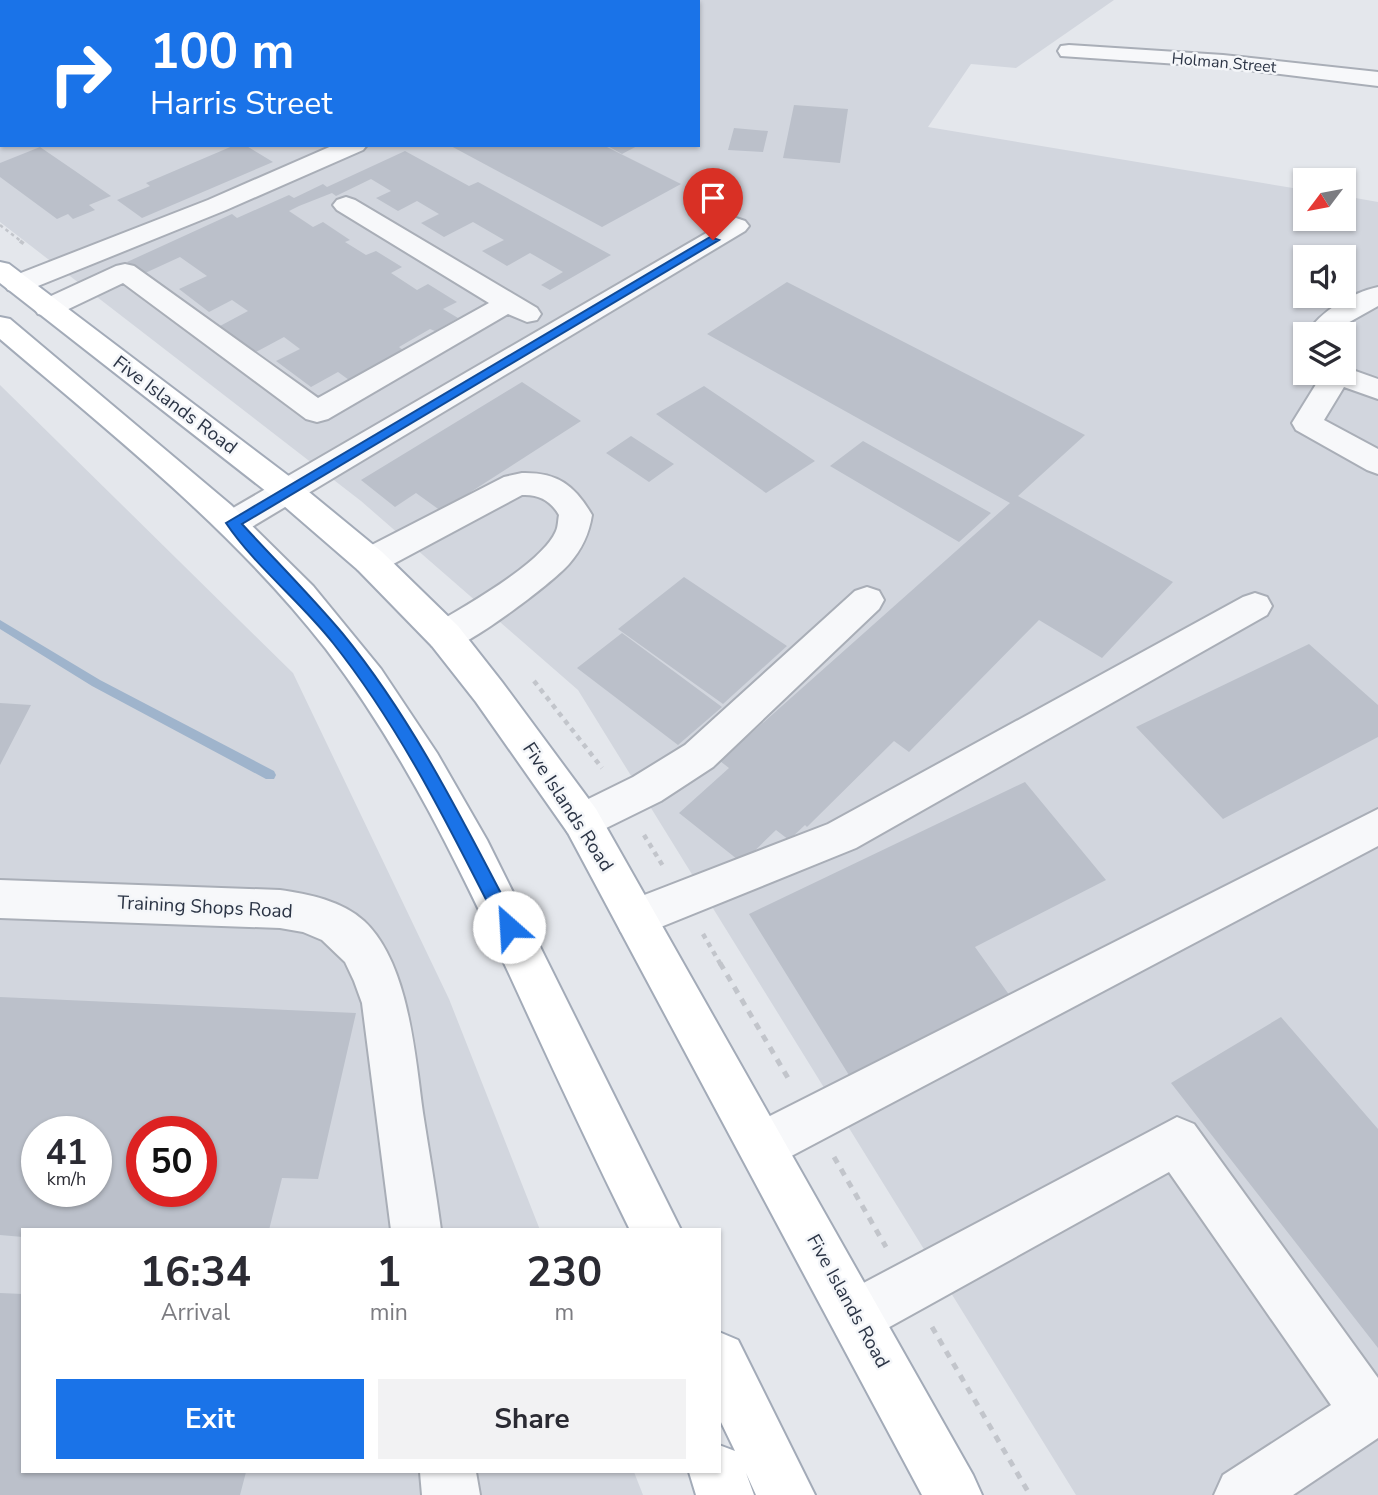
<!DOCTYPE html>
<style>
:root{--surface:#fff;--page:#f2f2f3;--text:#2b2b33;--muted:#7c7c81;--accent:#1a73e8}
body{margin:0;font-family:"Nunito Sans",sans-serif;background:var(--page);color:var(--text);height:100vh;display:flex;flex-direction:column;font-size:26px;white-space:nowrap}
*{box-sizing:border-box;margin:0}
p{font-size:23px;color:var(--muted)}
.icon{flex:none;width:38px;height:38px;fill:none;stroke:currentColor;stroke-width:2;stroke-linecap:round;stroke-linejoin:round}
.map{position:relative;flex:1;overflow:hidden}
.details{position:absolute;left:21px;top:1228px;width:700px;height:245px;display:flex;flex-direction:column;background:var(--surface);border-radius:0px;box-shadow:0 2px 5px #0004}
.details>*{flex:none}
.guide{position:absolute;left:0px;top:0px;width:700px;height:147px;box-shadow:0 2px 5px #0004;background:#1a73e8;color:#fff;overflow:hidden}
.needle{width:46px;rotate:238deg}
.controls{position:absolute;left:1293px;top:168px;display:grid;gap:14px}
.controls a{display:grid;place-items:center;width:63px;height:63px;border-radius:0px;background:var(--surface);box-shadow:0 2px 5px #0004;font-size:35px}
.speed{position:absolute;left:21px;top:1116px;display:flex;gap:14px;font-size:35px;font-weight:700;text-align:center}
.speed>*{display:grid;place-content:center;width:91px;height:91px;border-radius:50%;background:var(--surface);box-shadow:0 2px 5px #0004;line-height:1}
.speed small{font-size:18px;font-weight:400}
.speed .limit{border:10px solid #d22;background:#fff;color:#111}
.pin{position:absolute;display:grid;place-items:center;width:60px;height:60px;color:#fff;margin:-72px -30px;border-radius:50% 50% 50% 0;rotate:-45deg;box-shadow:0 0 7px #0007}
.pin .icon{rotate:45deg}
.me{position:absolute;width:77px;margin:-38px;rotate:334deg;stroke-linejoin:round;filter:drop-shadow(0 0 5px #0008)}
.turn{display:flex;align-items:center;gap:24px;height:147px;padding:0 35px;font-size:32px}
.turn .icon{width:91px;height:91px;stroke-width:2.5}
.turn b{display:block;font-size:49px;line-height:60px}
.eta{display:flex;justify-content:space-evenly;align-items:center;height:119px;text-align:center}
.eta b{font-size:42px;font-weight:700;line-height:49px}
.action{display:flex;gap:14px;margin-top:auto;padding:14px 35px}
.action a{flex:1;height:80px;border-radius:0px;background:var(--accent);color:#fff;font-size:28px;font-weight:700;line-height:80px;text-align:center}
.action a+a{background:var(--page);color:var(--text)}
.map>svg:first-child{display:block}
</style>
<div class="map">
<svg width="1378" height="1495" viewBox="0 0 1378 1495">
<rect width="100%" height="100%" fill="#e4e7ec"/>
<path fill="#d2d6de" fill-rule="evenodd" d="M0,0H1114L1016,68L971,64L928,127L1305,190L1306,219H1344V196L1378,202V1495H1076L578,690L361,501L0,222ZM2,2H698V145H2ZM1306,257H1344V296H1306ZM1306,334H1344V373H1306Z
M0,385L293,673L449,999L540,1230H23V1472H634L643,1495H0ZM37,1132H96V1192H37ZM142,1132H201V1192H142Z"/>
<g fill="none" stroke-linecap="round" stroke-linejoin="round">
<path fill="#9fb4cc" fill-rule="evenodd" d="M0,620L100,680L274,771L276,775L274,779H266L92,686L0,629Z"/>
</g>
<path fill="#bbc0ca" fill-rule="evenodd" d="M794,105L848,109L840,163L783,158Z
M734,128L768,131L763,152L728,150Z
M235,145H245L273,162L142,218L117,200L150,186L146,183Z
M449,145H603L681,184L602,227Z
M606,145H639L622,154Z
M40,147L78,173L111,196L89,205L95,210L73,219L68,214L57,219L0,177V163Z
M405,151L469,186L478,182L611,255L550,290L541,285L563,272L530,253L507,266L482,251L504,240L473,222L444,237L421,223L439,214L417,201L398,211L376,198L391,191L371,179L336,196L332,193L299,206L289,211L313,227L323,222L350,240L345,242L366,255L376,251L402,267L391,273L417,290L428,284L457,302L443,309L458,318L435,331L430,329L399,347L403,350L349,380L338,372L311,387L276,361L300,349L284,337L256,352L220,326L248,311L232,300L209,312L179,289L207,276L180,257L143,274L127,262L232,214L237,218L289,195L294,198L323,184L327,187Z
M787,282L1085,435L1018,496L1173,582L1102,658L1039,620L909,752L894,741L807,827L805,825L789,840L776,830L742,863L679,813L729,768L720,761L1010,503L707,334Z
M522,382L581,421L441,511L416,493L395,507L361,480Z
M704,386L815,461L766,493L656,414Z
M631,436L674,464L649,482L606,453Z
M863,441L991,513L959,542L830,466Z
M684,577L787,646L723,704L618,629Z
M622,633L722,707L678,745L577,668Z
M1309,644L1378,705V737L1223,819L1136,727Z
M0,703L31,705L0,765Z
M1025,782L1106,880L975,947L1010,996L852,1080L749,914Z
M0,997L356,1013L318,1179L282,1178L269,1230H23V1237L0,1235ZM37,1132H96V1192H37ZM142,1132H201V1192H142Z
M1281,1017L1378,1129V1348L1171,1083Z
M0,1293L23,1294V1472H246L240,1495H0Z"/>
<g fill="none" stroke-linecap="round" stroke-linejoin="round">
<g stroke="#a9aeb7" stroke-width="4">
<path id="minor" d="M75,0H111L112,2H76Z
M0,5H2V17H0Z
M1069,45L1223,55L1378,72V86L1223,67L1061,56L1058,51L1061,46Z
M334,145H367L363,150L226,210L28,290L18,292L8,290L4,284L8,278L208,200Z
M346,197L355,200L537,308L541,314L537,320L527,322L508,314L328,419L317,422L306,419L123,283L58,314L48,316L38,314L34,308L38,302L116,266L125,264L134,266L318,398L489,303L337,210L333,205L337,200Z
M736,218L745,221L749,226L745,231L245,531L233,535L221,531L217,523L221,515L727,221Z
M1378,287V306L1337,329L1334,334H1306C1321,311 1351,293 1378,287Z
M1344,367L1378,379V399L1344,387L1324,420L1378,449V474L1367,470L1296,430L1292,423L1323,373H1344Z
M522,473C558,472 575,486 592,515C589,534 582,549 569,564C552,583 472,644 448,649C443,650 438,647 432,646L427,636L432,626C463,607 542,564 556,531C558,527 558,520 559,515C551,501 539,494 522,495L382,570L370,573L358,570L353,561L358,552L504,477Z
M867,587L879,591L884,600L879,609L713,767L661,801L596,833L582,838L568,833L562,821L568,809L633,777L685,745L855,591Z
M1255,593L1267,597L1272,606L1267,615L856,848L636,937L621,932L615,918L621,904L828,824L1243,597Z
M1378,809V846L780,1162L763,1169L746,1162L739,1145L746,1128Z
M0,880L280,890C309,894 342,901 364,921C409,963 415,1056 423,1113C429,1152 436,1191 441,1230H391L362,1003L354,981L345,962L322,940L303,932L280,928L0,918Z
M1177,1117L1194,1124L1378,1378V1438L1293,1495H1214L1223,1475L1331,1405L1169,1172L875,1335L856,1342L837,1335L830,1316L837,1297Z
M420,1472H476L480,1495H422Z"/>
</g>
<g stroke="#a3abb8" stroke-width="4">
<path id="major" d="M0,262L9,264L298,483L382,552L458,626L502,682L596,809L973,1475L982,1495H922L568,833L476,702L432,646L358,570L276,499L0,283Z
M0,317L10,319L231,505L313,586L381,669L437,753L487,840L681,1230H630C589,1147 550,1063 511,978C458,864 403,750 326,649C234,531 114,436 0,339Z
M719,1332L738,1340L815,1495H756L746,1473L754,1495H696L689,1472H719V1445L735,1451L719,1418Z"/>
</g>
<path stroke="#c2c5cb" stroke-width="2.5" stroke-dasharray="3.5 3.5" stroke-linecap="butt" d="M0,225L22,242"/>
<path stroke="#c2c5cb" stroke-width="3.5" stroke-dasharray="4.5 4.5" stroke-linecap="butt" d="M20,241L24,244"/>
<path stroke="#c2c5cb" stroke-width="4.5" stroke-dasharray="5 5" stroke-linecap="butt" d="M534,681L602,768
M644,835L663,866
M703,934L721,965"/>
<path stroke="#c2c5cb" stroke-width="5" stroke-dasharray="7 7" stroke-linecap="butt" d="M720,963L791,1083
M834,1157L886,1247
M932,1327L1030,1495"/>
<use href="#minor" fill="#f7f8fa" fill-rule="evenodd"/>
<use href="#major" fill="#fff" fill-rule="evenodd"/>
</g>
<path fill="#1a73e8" stroke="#114b97" stroke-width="2" d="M710,237L719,240L242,524C275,560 311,596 343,634C414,721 464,823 516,922L518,927L516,933L509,935L503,933C452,833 403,731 333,643C301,602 254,565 226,523Z"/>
<g text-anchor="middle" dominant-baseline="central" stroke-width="5" stroke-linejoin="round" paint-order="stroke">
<g font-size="16" fill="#2b3445" stroke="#f4f6f9">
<text transform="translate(1224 63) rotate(5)">Holman Street</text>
</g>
<g font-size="19" fill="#2b3445" stroke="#f4f6f9">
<text transform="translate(175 405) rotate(37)">Five Islands Road</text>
<text transform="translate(568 807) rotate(57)">Five Islands Road</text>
<text transform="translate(205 907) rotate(3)">Training Shops Road</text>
<text transform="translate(848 1301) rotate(61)">Five Islands Road</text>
</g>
</g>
</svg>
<div class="controls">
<a><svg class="needle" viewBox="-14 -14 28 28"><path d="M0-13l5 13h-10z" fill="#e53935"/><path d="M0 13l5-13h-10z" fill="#7c7c81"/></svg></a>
<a><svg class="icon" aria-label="sound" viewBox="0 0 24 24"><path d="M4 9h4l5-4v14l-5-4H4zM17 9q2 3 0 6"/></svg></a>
<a><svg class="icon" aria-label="layers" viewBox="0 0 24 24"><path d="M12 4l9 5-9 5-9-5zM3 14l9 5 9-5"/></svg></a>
</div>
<div class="speed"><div>41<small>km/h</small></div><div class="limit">50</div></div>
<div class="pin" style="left:713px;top:240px;background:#d93025"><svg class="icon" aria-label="arrive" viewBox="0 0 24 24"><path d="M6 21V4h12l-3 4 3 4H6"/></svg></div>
<svg class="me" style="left:509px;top:927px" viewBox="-20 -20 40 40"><circle r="19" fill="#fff"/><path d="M0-13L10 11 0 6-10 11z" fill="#1a73e8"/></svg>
<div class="guide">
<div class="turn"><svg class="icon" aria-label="right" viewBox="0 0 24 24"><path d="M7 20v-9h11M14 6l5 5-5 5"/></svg><div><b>100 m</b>Harris Street</div></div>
</div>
<section class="details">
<div class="eta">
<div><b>16:34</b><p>Arrival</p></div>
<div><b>1</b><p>min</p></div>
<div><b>230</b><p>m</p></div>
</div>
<div class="action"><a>Exit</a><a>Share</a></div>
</section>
</div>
